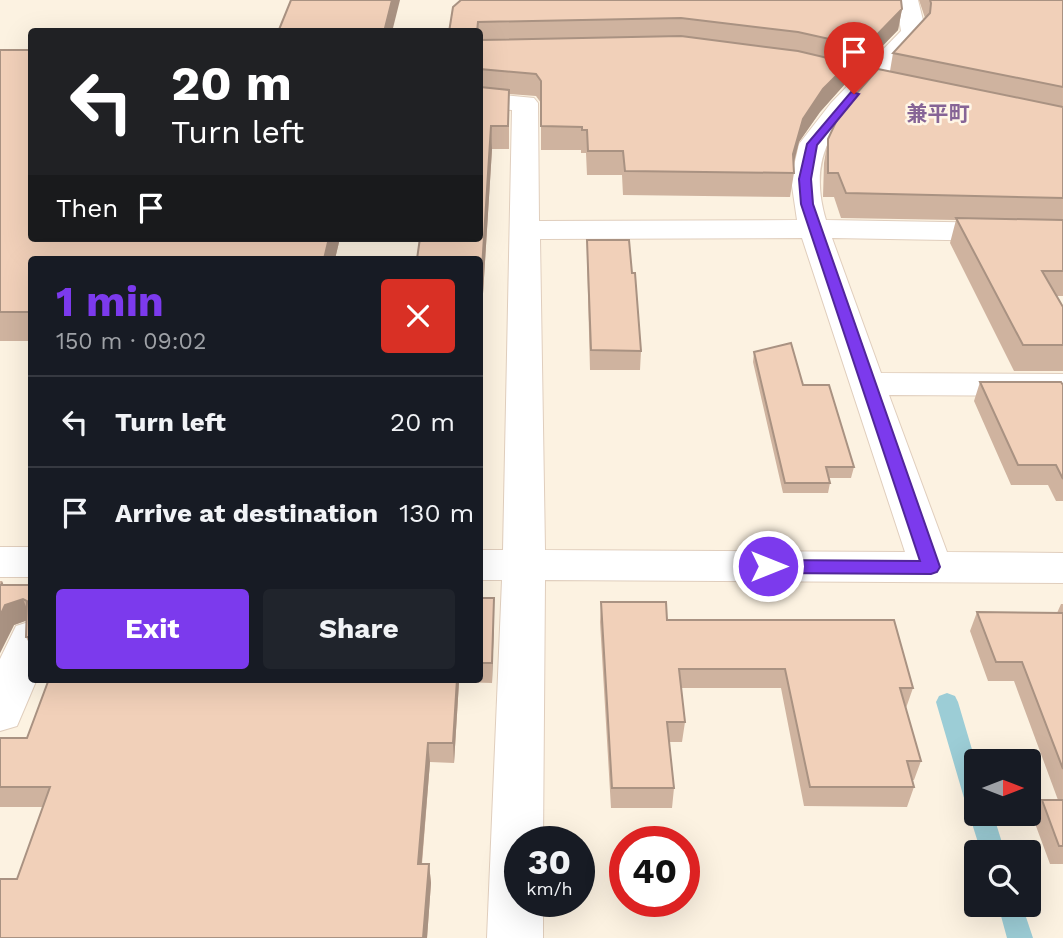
<!DOCTYPE html>
<meta charset="utf-8">
<style>
:root{--surface:#171b24;--page:#20242c;--text:#f1f3f6;--muted:#9ea1a6;--line:#363941;--accent:#7c3aed}
body{margin:0;font-family:"Work Sans","Noto Sans JP",sans-serif;background:var(--page);color:var(--text);height:100vh;display:flex;flex-direction:column;font-size:26px;white-space:nowrap}
*{box-sizing:border-box;margin:0}
p{font-size:23px;color:var(--muted)}
.icon{flex:none;width:38px;height:38px;fill:none;stroke:currentColor;stroke-width:2;stroke-linecap:round;stroke-linejoin:round}
.map{position:relative;flex:1;overflow:hidden}
.side{position:absolute;left:28px;top:256px;width:455px;height:427px;display:flex;flex-direction:column;background:var(--surface);border-radius:7px;box-shadow:0 7px 28px #0002}
.side>*{flex:none}
.top-card{position:absolute;left:28px;top:28px;width:455px;height:214px;border-radius:7px;box-shadow:0 7px 28px #0002;background:#202124;color:#fff;overflow:hidden}
.needle{width:46px;rotate:90deg}
.fabs{position:absolute;left:964px;top:749px;display:grid;gap:14px}
.fabs a{display:grid;place-items:center;width:77px;height:77px;border-radius:7px;background:var(--surface);box-shadow:0 7px 28px #0002;font-size:35px}
.speed{position:absolute;left:504px;top:826px;display:flex;gap:14px;font-size:35px;font-weight:700;text-align:center}
.speed>*{display:grid;place-content:center;width:91px;height:91px;border-radius:50%;background:var(--surface);box-shadow:0 7px 28px #0002;line-height:1}
.speed small{font-size:18px;font-weight:400}
.speed .limit{border:10px solid #d22;background:#fff;color:#111}
.pin{position:absolute;display:grid;place-items:center;width:60px;height:60px;color:#fff;margin:-72px -30px;border-radius:50% 50% 50% 0;rotate:-45deg;box-shadow:0 0 7px #0007}
.pin .icon{rotate:45deg}
.me{position:absolute;width:77px;margin:-38px;rotate:90deg;stroke-linejoin:round;filter:drop-shadow(0 0 5px #0008)}
.turn{display:flex;align-items:center;gap:24px;height:147px;padding:0 28px;font-size:32px}
.turn .icon{width:91px;height:91px;stroke-width:2.5}
.turn b{display:block;font-size:49px;line-height:60px}
.then{display:flex;align-items:center;height:66px;padding:0 28px;background:#0003;gap:14px;font-size:26px}
.round{display:grid;place-items:center;flex:none;width:74px;height:74px;border-radius:7px;background:var(--page)}
.summary{display:flex;align-items:center;justify-content:space-between;height:119px;padding:0 28px}
h1{font-size:42px;font-weight:700;line-height:52px;color:var(--accent)}
.cta{display:flex;gap:14px;margin-top:auto;padding:14px 28px}
.cta a{flex:1;height:80px;border-radius:7px;background:var(--accent);color:#fff;font-size:28px;font-weight:700;line-height:80px;text-align:center}
.cta a+a{background:var(--page);color:var(--text)}
ul{padding:0;list-style:none}
li{display:flex;align-items:center;gap:21px;height:91px;padding:0 28px;border-top:2px solid var(--line)}
li div{flex:1}
li b{display:block;font-size:26px}
li em{font-style:normal}
.map>svg:first-child{display:block}
</style>
<div class="map">
<svg width="1063" height="938" viewBox="0 0 1063 938">
<rect width="100%" height="100%" fill="#fcf2e1"/>
<g fill="none" stroke-linecap="round" stroke-linejoin="round">
<path fill="#9ccdd6" fill-rule="evenodd" d="M947,693L955,696L958,702L976,763V814H993L1005,852H981L969,814L973,807L968,805L964,798L936,702L939,696Z
M998,905H1022L1033,938H1007Z"/>
<g stroke="#e0cebd" stroke-width="2">
<path id="minor" d="M896,0H918L924,24L923,33C877,100 797,123 826,220L1063,224V242L832,238L881,373L1063,374V396L889,395L947,552L1063,553V583L545,580L543,842H520V901H543V938H487L502,580H480V550H503L512,110L480,107V93L534,98L538,103L539,221L797,220L791,179L799,144L831,103L901,31ZM802,238L905,552L545,550L540,239Z
M0,547H32V577H0Z
M32,621V679H37L17,726L0,731V659L16,626Z"/>
</g>
<use href="#minor" fill="#fff" fill-rule="evenodd"/>
</g>
<path fill="#cfb39f" d="M919,0H1063V296H1057L1063,307V371H1014L950,243L956,220L841,218L834,197H823L824,163L828,139L890,71L893,53L925,18Z
M453,7L902,9L898,30L861,68L848,65L845,84L820,112L799,142L794,163V173L790,197L623,195L622,175H587L586,153H581V150H541V103L536,96L509,94V149H492L481,326H480V32H449Z
M0,50L32,238H340L335,259H32V341H0Z
M587,240L632,273L641,351L640,370H590L587,258Z
M754,352L803,385L854,467L851,478H829L830,483L828,493H783L753,362Z
M980,382L1063,385V501H1056L1048,485H1011L974,401Z
M0,581H2L3,585H32V649L26,637L27,620L14,625L0,653Z
M480,598L494,618L492,683L459,682L454,763L430,762L422,864H429L431,883L427,938H0L17,879L43,807H0V738H27L49,679H480Z
M601,602L913,688L906,708L921,761L914,780H912L914,787L907,807L804,806L781,688H681L685,722L682,742H669L674,788L672,808H611L600,622Z
M1061,604H1063V864H1050L1033,818L1042,800H1058L1014,681H988L970,631L977,612L1057,613Z"/>
<path fill="#a99282" d="M392,0H400L392,32H384Z
M902,9L898,30L861,68L865,47Z
M849,63L845,84L820,112L799,142L791,173L793,154L803,119L823,89Z
M491,126L492,149L481,326L480,300Z
M329,238H340L335,259H324Z
M2,581L10,600L23,599L31,619L14,625L0,653V586Z
M494,598V618L492,683V663Z
M457,679H459V682L454,763L453,743Z
M428,743L430,762L420,883L418,864Z
M429,864L431,883L427,938H423Z"/>
<path fill="#f1d0b9" stroke="#a99282" stroke-width="2" d="M291,0H392L384,32H278Z
M461,0H901L902,9L865,47L798,32L681,18L478,22L477,32H449L453,7Z
M930,0H1063V87L893,53L930,13L931,3Z
M681,36L798,51L849,63L823,89L803,119L793,154L794,173L625,171L623,151H588L587,130H582V127L541,126V81L536,74L480,69V40Z
M0,50H32V238H329L324,259H32V312H0Z
M878,69L1063,107V198L846,193L838,173H828V139L841,111Z
M480,87L509,90L508,126H491L480,300V259H417L420,238H480Z
M956,218L1063,220V271H1042L1063,307V345H1023Z
M587,240H629L632,273H635L641,351L591,350Z
M791,343L803,385H829L854,467H826L830,483H785L754,352Z
M980,382H1061L1063,385V479L1056,465H1018Z
M0,585H32V637H26L27,601L23,599L5,605L0,616Z
M480,598H494L492,663H480Z
M601,602H666L667,620H894L913,688H900L921,761H907L914,787H810L785,669H679L685,722H667L674,788H612Z
M977,612L1063,613V769L1022,662H996Z
M49,679H457L453,743H428L418,864H429L423,938H0V879H17L50,787H0V738H27Z
M1042,800H1063V846H1059Z"/>
<path fill="#7c3aed" stroke="#51269a" stroke-width="2" d="M851,92L859,94L817,145L811,179L813,204L940,567L937,572L931,574L768,573L762,571L760,566L762,562L768,560L920,561L801,204L799,179L807,144Z"/>
<g text-anchor="middle" dominant-baseline="central" stroke-width="5" stroke-linejoin="round" paint-order="stroke">
<g font-size="21" font-weight="bold" fill="#866496" stroke="#fff6e7">
<text x="938" y="113">兼平町</text>
</g>
</g>
</svg>
<div class="fabs">
<a><svg class="needle" viewBox="-14 -14 28 28"><path d="M0-13l5 13h-10z" fill="#e53935"/><path d="M0 13l5-13h-10z" fill="#9ea1a6"/></svg></a>
<a><svg class="icon" aria-label="search" viewBox="0 0 24 24"><circle cx="10" cy="10" r="6"/><path d="M15 15l6 6"/></svg></a>
</div>
<div class="speed"><div>30<small>km/h</small></div><div class="limit">40</div></div>
<div class="pin" style="left:854px;top:94px;background:#d93025"><svg class="icon" aria-label="arrive" viewBox="0 0 24 24"><path d="M6 21V4h12l-3 4 3 4H6"/></svg></div>
<svg class="me" style="left:768px;top:566px" viewBox="-20 -20 40 40"><circle r="17" fill="#7c3aed" stroke="#fff" stroke-width="3"/><path d="M0-11L8 9 0 5-8 9z" fill="#fff"/></svg>
<div class="top-card">
<div class="turn"><svg class="icon" aria-label="left" viewBox="0 0 24 24"><path d="M17 20v-9H6M10 6l-5 5 5 5"/></svg><div><b>20 m</b>Turn left</div></div>
<div class="then">Then<svg class="icon" aria-label="arrive" viewBox="0 0 24 24"><path d="M6 21V4h12l-3 4 3 4H6"/></svg></div>
</div>
<section class="side">
<div class="summary"><div><h1>1 min</h1><p>150 m · 09:02</p></div><a class="round" style="background:#d93025;color:#fff"><svg class="icon" aria-label="close" viewBox="0 0 24 24"><path d="M6 6l12 12M18 6L6 18"/></svg></a></div>
<ul>
<li><svg class="icon" aria-label="left" viewBox="0 0 24 24"><path d="M17 20v-9H6M10 6l-5 5 5 5"/></svg><div><b>Turn left</b></div><em>20 m</em></li>
<li><svg class="icon" aria-label="arrive" viewBox="0 0 24 24"><path d="M6 21V4h12l-3 4 3 4H6"/></svg><div><b>Arrive at destination</b></div><em>130 m</em></li>
</ul>
<div class="cta"><a>Exit</a><a>Share</a></div>
</section>
</div>
